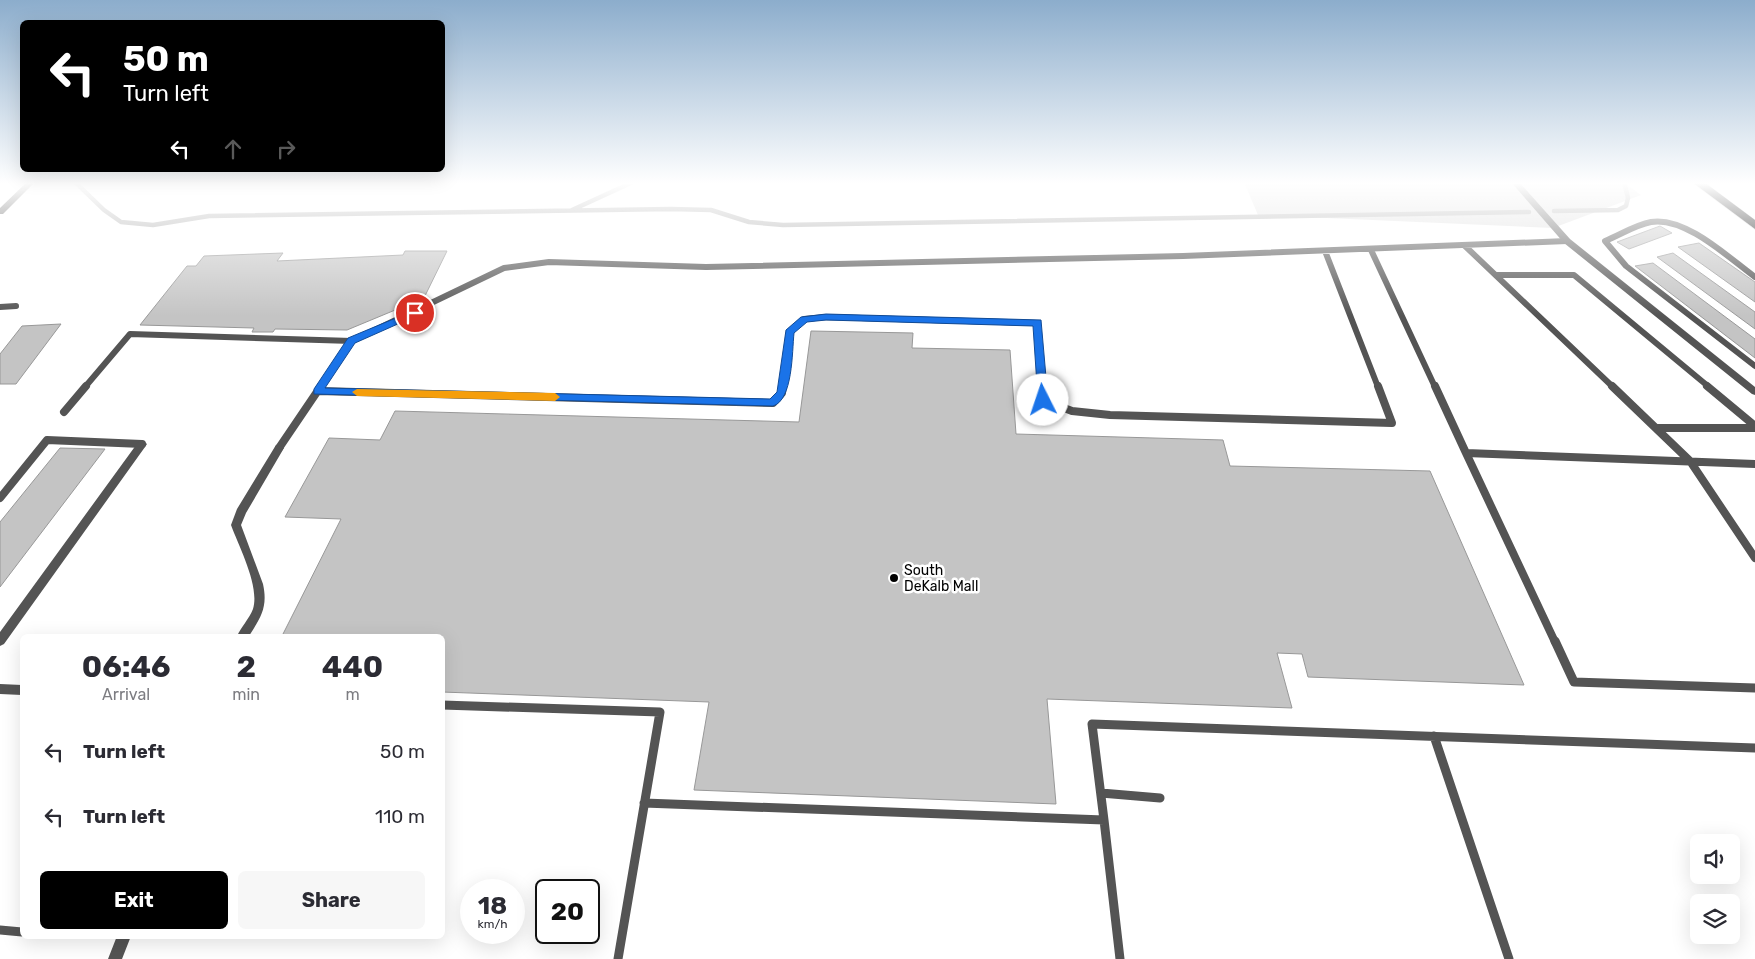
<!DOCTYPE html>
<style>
:root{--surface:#fff;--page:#f7f7f7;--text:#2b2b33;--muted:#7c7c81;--accent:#000}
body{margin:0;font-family:Rubik,sans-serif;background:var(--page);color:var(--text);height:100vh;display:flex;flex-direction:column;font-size:19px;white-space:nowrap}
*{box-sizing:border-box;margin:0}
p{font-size:16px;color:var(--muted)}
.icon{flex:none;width:28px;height:28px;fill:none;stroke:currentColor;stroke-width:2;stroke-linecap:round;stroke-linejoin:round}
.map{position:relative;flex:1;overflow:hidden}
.drawer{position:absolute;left:20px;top:634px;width:425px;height:305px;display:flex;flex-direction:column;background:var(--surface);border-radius:8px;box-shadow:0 5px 20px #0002}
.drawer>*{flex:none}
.guide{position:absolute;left:20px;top:20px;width:425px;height:152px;border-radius:8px;box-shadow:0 5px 20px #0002;background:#000;color:#fff;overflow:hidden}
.tools{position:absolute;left:1690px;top:834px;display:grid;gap:10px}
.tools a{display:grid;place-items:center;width:50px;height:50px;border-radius:8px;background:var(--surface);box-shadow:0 5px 20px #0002;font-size:25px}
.speed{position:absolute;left:460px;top:879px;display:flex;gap:10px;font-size:25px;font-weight:700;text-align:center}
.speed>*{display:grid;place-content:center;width:65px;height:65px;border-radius:50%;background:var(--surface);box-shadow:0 5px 20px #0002;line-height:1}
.speed small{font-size:12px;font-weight:400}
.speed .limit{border:2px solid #111;border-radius:8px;background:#fff;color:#111}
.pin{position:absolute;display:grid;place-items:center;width:42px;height:42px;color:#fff;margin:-21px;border:2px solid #fff;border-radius:50%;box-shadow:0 1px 5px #0007}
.me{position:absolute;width:55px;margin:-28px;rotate:356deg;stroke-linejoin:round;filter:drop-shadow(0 0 4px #0008)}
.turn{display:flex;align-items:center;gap:18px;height:105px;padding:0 20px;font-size:22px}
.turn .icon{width:65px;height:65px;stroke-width:2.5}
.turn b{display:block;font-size:35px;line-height:42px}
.lanes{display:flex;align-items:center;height:48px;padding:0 20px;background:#0003;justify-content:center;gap:25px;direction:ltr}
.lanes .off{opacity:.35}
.eta{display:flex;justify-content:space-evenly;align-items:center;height:85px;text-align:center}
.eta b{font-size:30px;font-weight:700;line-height:35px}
.primary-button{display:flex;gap:10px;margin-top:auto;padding:10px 20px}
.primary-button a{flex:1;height:58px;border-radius:8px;background:var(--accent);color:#fff;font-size:20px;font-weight:700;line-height:58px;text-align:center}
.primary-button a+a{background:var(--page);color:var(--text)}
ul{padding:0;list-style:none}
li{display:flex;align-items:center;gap:15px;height:65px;padding:0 20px}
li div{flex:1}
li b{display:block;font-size:19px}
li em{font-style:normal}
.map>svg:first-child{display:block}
</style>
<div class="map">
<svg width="1755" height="959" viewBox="0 0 1755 959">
<rect width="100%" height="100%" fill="#fff"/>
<path fill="#dbdbdb" d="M1244,182H1623L1641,195L1553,228L1258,215Z"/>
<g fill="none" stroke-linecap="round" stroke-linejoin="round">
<path stroke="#a2a2a2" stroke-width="4.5" d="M75,182L104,210L121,222L153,225L209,216L671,209L711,210L749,222L783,225L1529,212
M572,210L633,182
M1554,211L1618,210L1626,206L1628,198L1624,182"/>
</g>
<path fill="#c4c4c4" stroke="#989898" d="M1660,226L1672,233L1629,249L1617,242Z
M1699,243L1755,282V302L1678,247Z
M405,251H447L422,302L408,308H400L347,330L275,329L273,332H252L254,328L140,325L187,266H196L204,256L283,253L277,261L403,255Z
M1673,253L1755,312V329L1657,257Z
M1653,263L1755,339V358L1635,266Z
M61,324L16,384H0V354L22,326Z
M811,331L913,333L912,348L1010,350L1016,434L1223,440L1230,466L1430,471L1524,685L1308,677L1302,654L1277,653L1292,708L1047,699L1056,804L694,790L709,702L442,692V636H282L341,519L285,517L329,438L380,440L395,411L799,422Z
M60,448L105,449L0,587V522Z"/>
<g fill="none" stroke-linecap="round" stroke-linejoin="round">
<g stroke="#dbdbdb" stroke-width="1">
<path id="motorway" d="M1692,182H1704L1755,220V229Z"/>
</g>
<path stroke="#545454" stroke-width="6" d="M1465,246L1613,387
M1371,250L1435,387
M1325,251L1378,387
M1496,275H1574L1709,387
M1755,277C1729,258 1685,216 1651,222C1635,225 1620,235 1605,241L1626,266L1755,366
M0,307L16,306
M85,387L130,334L352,341
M320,387L352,341L504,268L549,262L706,267L1183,256L1567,241
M783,387L789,332L804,319L826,317L1037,323L1042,387"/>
<path stroke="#545454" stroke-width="8" d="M1042,386L1043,400L1072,411L1110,415L1392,423L1378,386
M1435,386L1466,453
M1612,386L1690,461L1755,558
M1707,386L1755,426
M318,391L773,403L782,393L783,386
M64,412L86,386
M1656,428H1755
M279,448L321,386
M0,498L47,440L142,444
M1555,642L1466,453L1755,464"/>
<path stroke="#545454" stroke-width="9" d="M1555,641L1574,682L1755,688
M442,705L660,712L618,959
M1434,736L1509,959
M1101,793L1160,798
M644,803L1104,820L1120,959
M1104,820L1092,724L1755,748
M0,930L22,932"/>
<path fill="#545454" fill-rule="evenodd" d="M142,440L147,444L145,447L4,644L0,646V632L139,441Z
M279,444L284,448L246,513L241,525L263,584C268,607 261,617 249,636H237C241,627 249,619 253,609C260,586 239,547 231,525L237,509L276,445Z
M0,684L22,685V695L0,694Z
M117,936H131L122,959H108Z"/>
<path fill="#545454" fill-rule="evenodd" d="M1511,182H1519L1570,239L1755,387V395L1752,394L1564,243Z"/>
<path fill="#212121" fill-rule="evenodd" d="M27,182H35L3,214H0V208Z"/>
<use href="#motorway" fill="#000" fill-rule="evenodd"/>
</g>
<linearGradient id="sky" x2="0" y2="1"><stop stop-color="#8cadcc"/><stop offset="0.58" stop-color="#fff"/><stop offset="1" stop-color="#fff" stop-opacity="0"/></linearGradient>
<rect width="1755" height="316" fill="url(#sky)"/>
<path fill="#1a73e8" stroke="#114b97" d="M415,310H418V315L355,343L325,388L770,399L777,392L786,330L801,317L826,314L1041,320L1048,400L1043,404L1038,400L1033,326L826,320L807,322L794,333C792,352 793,400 773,406L314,394V389L348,338Z"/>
<path fill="#f59e0b" d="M357,389L555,393L560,397L555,401L357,396L352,392Z"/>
<circle fill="#000" stroke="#fff" stroke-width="2" cx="894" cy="578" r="5"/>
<g text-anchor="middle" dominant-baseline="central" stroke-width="5" stroke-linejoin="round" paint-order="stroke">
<g font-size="14" fill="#000" stroke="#fff" text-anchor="start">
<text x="904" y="570">South<tspan x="904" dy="16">DeKalb Mall</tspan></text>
</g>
</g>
</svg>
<div class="tools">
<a><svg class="icon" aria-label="sound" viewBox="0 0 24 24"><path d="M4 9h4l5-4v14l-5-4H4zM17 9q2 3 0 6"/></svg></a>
<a><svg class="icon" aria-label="layers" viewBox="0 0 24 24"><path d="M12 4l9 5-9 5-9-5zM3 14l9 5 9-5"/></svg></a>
</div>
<div class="speed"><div>18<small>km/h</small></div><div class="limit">20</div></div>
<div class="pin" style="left:415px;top:313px;background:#d93025"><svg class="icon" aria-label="arrive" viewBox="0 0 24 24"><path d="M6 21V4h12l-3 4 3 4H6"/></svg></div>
<svg class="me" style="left:1043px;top:400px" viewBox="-20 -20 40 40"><circle r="19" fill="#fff"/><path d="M0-13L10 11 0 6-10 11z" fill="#1a73e8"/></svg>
<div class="guide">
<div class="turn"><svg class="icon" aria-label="left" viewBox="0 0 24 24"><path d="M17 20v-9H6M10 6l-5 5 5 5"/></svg><div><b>50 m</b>Turn left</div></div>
<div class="lanes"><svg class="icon" aria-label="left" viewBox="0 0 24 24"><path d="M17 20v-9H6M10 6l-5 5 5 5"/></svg><svg class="icon off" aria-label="ahead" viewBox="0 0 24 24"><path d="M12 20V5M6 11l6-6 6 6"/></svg><svg class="icon off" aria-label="right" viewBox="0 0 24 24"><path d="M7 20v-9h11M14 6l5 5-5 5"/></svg></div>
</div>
<section class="drawer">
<div class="eta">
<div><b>06:46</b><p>Arrival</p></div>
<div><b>2</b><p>min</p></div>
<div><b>440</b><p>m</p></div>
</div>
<ul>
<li><svg class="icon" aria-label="left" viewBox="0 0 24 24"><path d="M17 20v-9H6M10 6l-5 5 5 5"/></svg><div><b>Turn left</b></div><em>50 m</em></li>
<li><svg class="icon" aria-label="left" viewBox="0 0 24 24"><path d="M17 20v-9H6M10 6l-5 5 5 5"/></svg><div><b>Turn left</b></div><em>110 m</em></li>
</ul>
<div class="primary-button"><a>Exit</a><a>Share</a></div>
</section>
</div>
